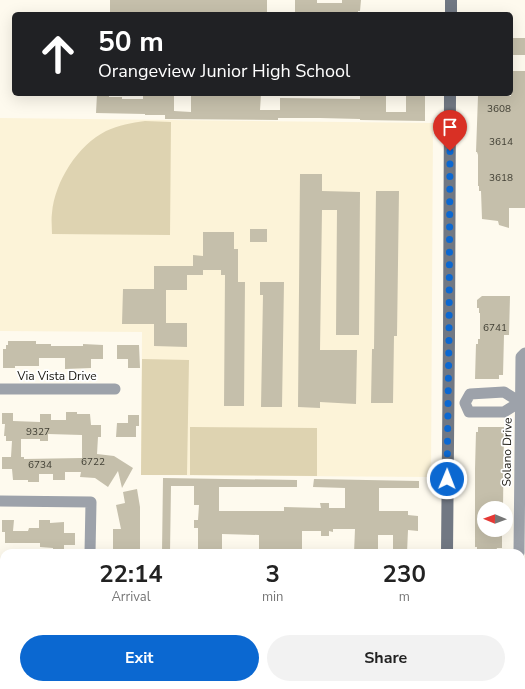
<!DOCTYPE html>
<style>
:root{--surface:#fff;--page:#f2f2f2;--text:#222;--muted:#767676;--accent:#0b68d1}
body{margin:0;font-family:"Nunito Sans",sans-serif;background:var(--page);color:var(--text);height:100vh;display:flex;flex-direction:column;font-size:15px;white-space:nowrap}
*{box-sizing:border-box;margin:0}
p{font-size:13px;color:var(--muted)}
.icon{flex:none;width:22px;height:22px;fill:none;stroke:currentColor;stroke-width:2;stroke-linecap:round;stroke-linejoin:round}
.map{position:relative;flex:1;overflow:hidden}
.details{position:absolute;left:0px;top:549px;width:525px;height:140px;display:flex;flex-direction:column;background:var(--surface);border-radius:12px 12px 0 0;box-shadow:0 4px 16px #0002}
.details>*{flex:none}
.guide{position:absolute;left:12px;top:12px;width:501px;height:84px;border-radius:6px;box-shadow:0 4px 16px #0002;background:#202124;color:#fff;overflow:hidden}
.needle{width:26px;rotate:271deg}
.controls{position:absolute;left:477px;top:501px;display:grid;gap:8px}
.controls a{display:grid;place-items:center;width:36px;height:36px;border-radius:50%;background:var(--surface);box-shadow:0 4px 16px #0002;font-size:20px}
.pin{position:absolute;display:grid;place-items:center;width:34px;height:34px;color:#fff;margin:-41px -17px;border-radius:50% 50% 50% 0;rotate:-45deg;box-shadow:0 0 4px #0007}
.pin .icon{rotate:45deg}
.me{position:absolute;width:44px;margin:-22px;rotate:1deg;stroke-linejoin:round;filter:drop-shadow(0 0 3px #0008)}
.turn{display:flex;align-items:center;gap:14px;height:84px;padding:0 20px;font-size:18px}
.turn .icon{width:52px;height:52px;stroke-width:2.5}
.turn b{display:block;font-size:28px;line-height:34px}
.eta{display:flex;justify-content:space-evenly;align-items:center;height:68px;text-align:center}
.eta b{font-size:24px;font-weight:700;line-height:28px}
.button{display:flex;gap:8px;margin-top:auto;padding:8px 20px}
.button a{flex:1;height:46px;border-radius:24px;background:var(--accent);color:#fff;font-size:16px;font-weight:700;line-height:46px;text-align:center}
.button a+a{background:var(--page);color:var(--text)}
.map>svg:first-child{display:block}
</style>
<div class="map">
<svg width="525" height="689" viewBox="0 0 525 689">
<rect width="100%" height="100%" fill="#fefaee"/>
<path fill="#fcf3d8" d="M0,118L433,123L431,477L141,475L142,332L0,331Z"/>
<path fill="#ded3b1" d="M145,121L171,122L170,235L52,234C52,227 51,220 52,213C55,181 78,145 106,131C119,125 131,123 145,121Z
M142,359L189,360L187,475H141Z
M190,427L317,428V476L190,475Z"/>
<path fill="#c5bfab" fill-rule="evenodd" d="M110,0H267V14H165L132,12L110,13Z
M295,0H317V3H342V0H361L360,11H358V14H295Z
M511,38H525V55H511Z
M511,71H525V208H509V228L499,225L498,221L482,219L481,191H479V186H478V155L477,152H476L478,96H511Z
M97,94H109V97H122V99H143V94H174V111L191,112V94H261L260,110H280V98L360,99V94H386V112H406V94H425V121L360,120V119L320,118H278V120L165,119V115H145V114L96,113Z
M300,174H322V191L360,192L359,335H336L337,210H322L320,350H357L356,404L320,402V408L298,407Z
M376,191H399L397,336H394L393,403H371L372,349H374Z
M250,229H267V242H250Z
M203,232H234V249H238V282H245L244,406H224L225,275H221V270H203V275H187V290H166V323H187V347L154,346V324H122L123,289H154V266H193V255L203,256Z
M260,282H284L282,407H261L263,295H260Z
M482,296H510L509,335H504L503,375H499V379H475L476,344H478V339H480V313H479V308H477V300Z
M8,341H36V344H51V346H83V344L103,345V359H91V368L65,369V358H39V366H15V368H3V349H6V345H8Z
M117,345H139L140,368H128V359H117Z
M66,412H77V414H90L91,425H101V437H98L97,454L114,456L133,468L122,488L118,471L108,487L95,478L80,477L81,472H65V480H53V474H39V482H28V480H13L12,469H2V457H11L12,441H6V436H4L5,424H2V413H13V421L40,422V414H51V420H66ZM48,434L82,435V458L24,459V457H21V439H40V441H48Z
M128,415H139V426H136V437H116L117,423H128Z
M478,427H504L503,508H484V530H502V548H497L496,551H477V547H475V469L476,432H478Z
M163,478L297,480V487H219V511H284V507L321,508L320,503H329V508H345V488L313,487L314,479L419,481V488H379V511H408V515L418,516V531L408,530L407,553H393V535H378V553H354L355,529H333V532L329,531V536H321V531H302V553H259V535L222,534V553H198V528H194V520H198L199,505H194V486H171L170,553H162Z
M137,489L140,507V553H113V529H121L116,505L125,503L123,492Z
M2,520H14L13,531H28L29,528H39V520H50V523L64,522V533H75V545H64V550H53V548L40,547V543H5V532H2Z"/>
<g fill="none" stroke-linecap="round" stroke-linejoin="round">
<path stroke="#9da2aa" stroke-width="11" d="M0,389H115
M465,403L470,394L504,392L520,402
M465,403L469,412H504L520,402
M0,501L91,502L90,553
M519,553L521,357L525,353
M521,567H525
M0,609H4"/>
<path stroke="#717883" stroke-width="12" d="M451,14V0
M447,553L449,337L450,94
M446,685V689"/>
</g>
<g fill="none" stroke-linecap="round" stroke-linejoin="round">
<path stroke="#0b68d1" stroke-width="7" stroke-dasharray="0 12.6" d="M447,479L449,337L450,151"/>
</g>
<g text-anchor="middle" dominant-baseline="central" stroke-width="3.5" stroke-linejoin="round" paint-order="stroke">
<g font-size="10" fill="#424035">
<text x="499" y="109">3608</text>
<text x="501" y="142">3614</text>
<text x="501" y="178">3618</text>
<text x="495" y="328">6741</text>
<text x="38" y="432">9327</text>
<text x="93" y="462">6722</text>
<text x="40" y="465">6734</text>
</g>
<g font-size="12" fill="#17150e" stroke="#fff">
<text x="57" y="376">Via Vista Drive</text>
<text transform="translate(507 452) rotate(-89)">Solano Drive</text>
</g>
</g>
</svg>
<div class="controls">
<a><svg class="needle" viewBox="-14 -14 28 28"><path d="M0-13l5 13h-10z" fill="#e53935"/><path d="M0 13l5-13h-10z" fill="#767676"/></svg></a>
</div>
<div class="pin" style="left:450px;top:151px;background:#d93025"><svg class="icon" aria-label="arrive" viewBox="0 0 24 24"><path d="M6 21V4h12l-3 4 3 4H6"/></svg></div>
<svg class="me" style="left:447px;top:479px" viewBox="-20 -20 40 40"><circle r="17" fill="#0b68d1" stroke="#fff" stroke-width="3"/><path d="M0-11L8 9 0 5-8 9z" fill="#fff"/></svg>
<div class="guide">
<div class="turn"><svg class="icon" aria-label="ahead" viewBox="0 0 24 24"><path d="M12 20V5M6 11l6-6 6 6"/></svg><div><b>50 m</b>Orangeview Junior High School</div></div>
</div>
<section class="details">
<div class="eta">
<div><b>22:14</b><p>Arrival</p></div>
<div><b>3</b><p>min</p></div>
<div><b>230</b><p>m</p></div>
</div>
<div class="button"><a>Exit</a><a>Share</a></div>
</section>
</div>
